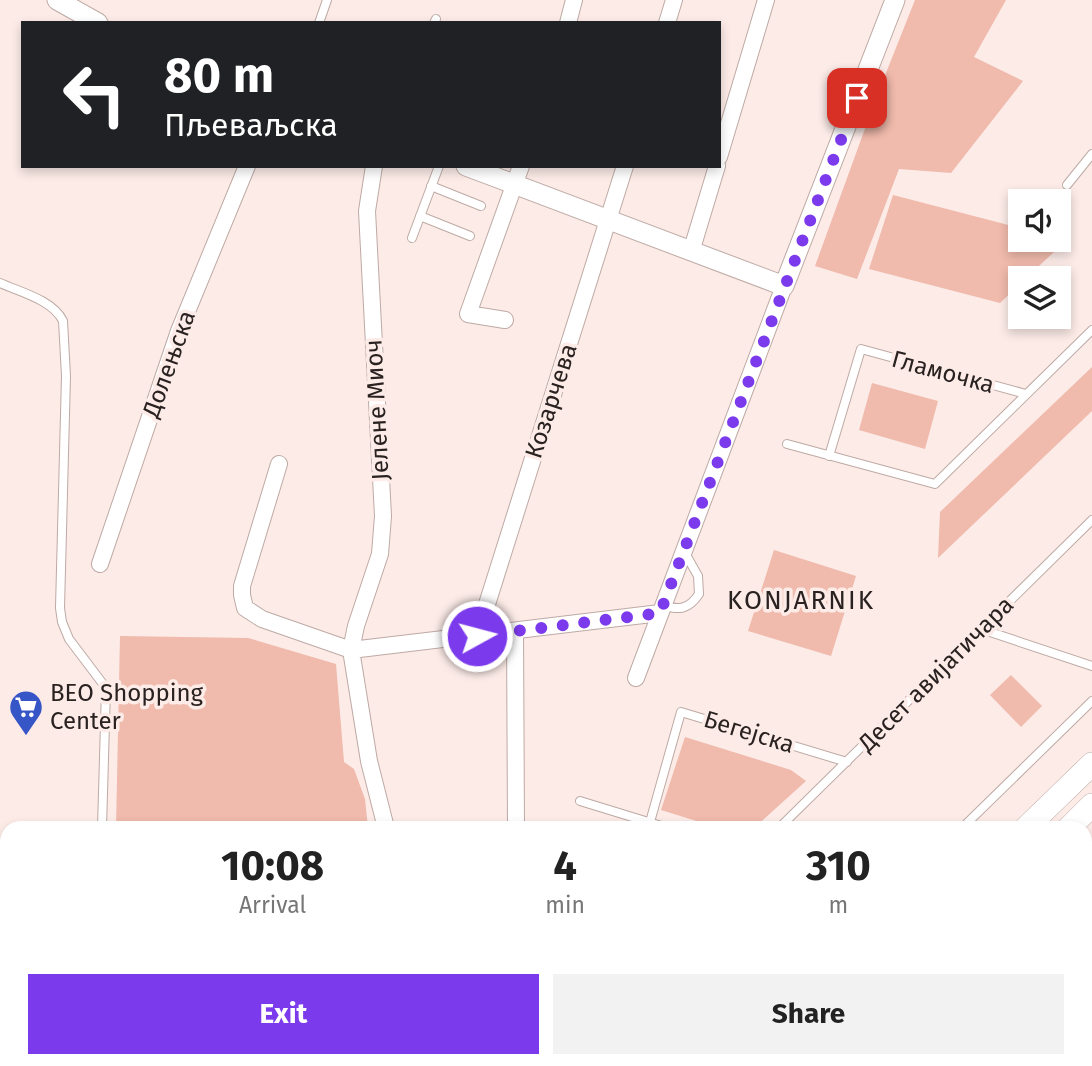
<!DOCTYPE html>
<meta charset="utf-8">
<style>
:root{--surface:#fff;--page:#f2f2f2;--text:#222;--muted:#767676;--accent:#7c3aed}
body{margin:0;font-family:"Fira Sans",sans-serif;background:var(--page);color:var(--text);height:100vh;display:flex;flex-direction:column;font-size:26px;white-space:nowrap}
*{box-sizing:border-box;margin:0}
p{font-size:23px;color:var(--muted)}
.icon{flex:none;width:38px;height:38px;fill:none;stroke:currentColor;stroke-width:2;stroke-linecap:round;stroke-linejoin:round}
.map{position:relative;flex:1;overflow:hidden}
.panel{position:absolute;left:0px;top:821px;width:1092px;height:247px;display:flex;flex-direction:column;background:var(--surface);border-radius:21px 21px 0 0;box-shadow:0 4px 10px #0003}
.panel>*{flex:none}
.top-card{position:absolute;left:21px;top:21px;width:700px;height:147px;border-radius:0px;box-shadow:0 4px 10px #0003;background:#202124;color:#fff;overflow:hidden}
.buttons{position:absolute;left:1008px;top:189px;display:grid;gap:14px}
.buttons a{display:grid;place-items:center;width:63px;height:63px;border-radius:0px;background:var(--surface);box-shadow:0 4px 10px #0003;font-size:35px}
.pin{position:absolute;display:grid;place-items:center;width:60px;height:60px;color:#fff;margin:-30px;border-radius:14px;box-shadow:0 4px 10px #0006}
.me{position:absolute;width:77px;margin:-38px;rotate:83deg;stroke-linejoin:round;filter:drop-shadow(0 0 5px #0008)}
.turn{display:flex;align-items:center;gap:24px;height:147px;padding:0 28px;font-size:32px}
.turn .icon{width:91px;height:91px;stroke-width:2.5}
.turn b{display:block;font-size:49px;line-height:60px}
.eta{display:flex;justify-content:space-evenly;align-items:center;height:119px;text-align:center}
.eta b{font-size:42px;font-weight:700;line-height:49px}
.button{display:flex;gap:14px;margin-top:auto;padding:14px 28px}
.button a{flex:1;height:80px;border-radius:0px;background:var(--accent);color:#fff;font-size:28px;font-weight:700;line-height:80px;text-align:center}
.button a+a{background:var(--page);color:var(--text)}
.map>svg:first-child{display:block}
</style>
<div class="map">
<svg width="1092" height="1066" viewBox="0 0 1092 1066">
<rect width="100%" height="100%" fill="#fcebe7"/>
<path fill="#f0baac" d="M915,0H1006L974,57L1023,81L951,173L899,169L857,279L815,266L878,93Z
M893,195L1020,228V240H1059V238L1067,240L1026,278H1020V284L1000,303L869,269Z
M1092,367V411L938,558L940,512Z
M872,383L938,401L925,449L859,430Z
M774,550L856,576L831,656L748,631Z
M120,636L248,638L336,664L344,762L354,769L365,799L368,828H116Z
M1011,675L1042,706L1021,727L990,695Z
M685,737L791,770L806,781L754,828H719L661,810Z"/>
<g fill="none" stroke-linecap="round" stroke-linejoin="round">
<g stroke="#beaaa5" stroke-width="10">
<path id="service" d="M319,23L327,0
M434,23L436,19
M1067,185L1092,154
M431,186L481,206
M420,216L470,236
M412,238L439,166
M0,283C20,292 53,300 63,321L66,376L60,608L62,622L69,639L106,688L102,828
M787,444L935,484L1092,330
M829,456L861,349L1026,394
M663,605C679,611 689,609 699,594L698,576L685,553
M981,629L1092,666
M580,801L668,828
M650,822L681,712L847,762
M779,828L1092,520
M962,828L1092,701
M1085,929L1092,923
M0,1042L7,1043
M68,1060L82,1066
M971,1060L976,1066
M144,1066L145,1060
M718,1066L723,1060"/>
</g>
<g stroke="#beaaa5" stroke-width="18">
<path id="minor" d="M568,23L574,0
M667,23L674,0
M719,157L766,0
M374,166L367,211L383,516L380,554L356,626L351,650L369,761L386,828
M691,252L717,166
M505,320L468,314L521,166
M279,464L242,586V595L245,608L262,619L351,650L660,613
M100,564L179,331L247,166
M515,631L516,828
M477,636L625,166
M636,678L784,286"/>
</g>
<g stroke="#beaaa5" stroke-width="21">
<path id="tertiary" d="M57,0L98,23
M466,166L784,286L895,0"/>
</g>
<g stroke="#beaaa5" stroke-width="24">
<path id="secondary" d="M1026,828L1092,764
M1069,828L1092,805
M779,1066L785,1060
M822,1066L827,1060"/>
</g>
<use href="#service" stroke="#fff" stroke-width="8"/>
<use href="#minor" stroke="#fff" stroke-width="16"/>
<use href="#tertiary" stroke="#fff" stroke-width="19"/>
<use href="#secondary" stroke="#fff" stroke-width="23"/>
</g>
<g fill="none" stroke-linecap="round" stroke-linejoin="round">
<path stroke="#7c3aed" stroke-width="12" stroke-dasharray="0 21.6" d="M477,636L660,613L857,98"/>
</g>
<defs>
<g id="supermarket-pin" transform="scale(1.75)"><path d="M0 17L-7.5 6A9.5 9.5 0 1 1 7.5 6Z" fill="#3655c6" stroke="#fcebe7"/><path d="M-6-5.5h2.5l.6 2H6L4.5 2H-2.5L-4.4-4H-6ZM-1.5 3.2a1.3 1.3 0 1 0 .1 0ZM3 3.2a1.3 1.3 0 1 0 .1 0Z" fill="#fff"/></g>
</defs>
<g fill-rule="evenodd">
<use href="#supermarket-pin" x="26" y="707"/>
</g>
<g text-anchor="middle" dominant-baseline="central" stroke-width="7" stroke-linejoin="round" paint-order="stroke">
<g font-size="24" fill="#292220" stroke="#fcebe7">
<text transform="translate(169 364) rotate(-70)">Долењска</text>
<text transform="translate(943 372) rotate(15)">Гламочка</text>
<text transform="translate(551 401) rotate(-72)">Козарчева</text>
<text transform="translate(377 410) rotate(-93)">Јелене Миоч</text>
<text transform="translate(936 674) rotate(-45)">Десет авијатичара</text>
<text transform="translate(749 732) rotate(17)">Бегејска</text>
</g>
<g font-size="24" fill="#292220" stroke="#fcebe7" text-anchor="start">
<text x="50" y="693">BEO Shopping<tspan x="50" dy="28">Center</tspan></text>
</g>
<g font-size="26" letter-spacing="2" fill="#292220" stroke="#fcebe7">
<text x="801" y="600">KONJARNIK</text>
</g>
</g>
</svg>
<div class="buttons">
<a><svg class="icon" aria-label="sound" viewBox="0 0 24 24"><path d="M4 9h4l5-4v14l-5-4H4zM17 9q2 3 0 6"/></svg></a>
<a><svg class="icon" aria-label="layers" viewBox="0 0 24 24"><path d="M12 4l9 5-9 5-9-5zM3 14l9 5 9-5"/></svg></a>
</div>
<div class="pin" style="left:857px;top:98px;background:#d93025"><svg class="icon" aria-label="arrive" viewBox="0 0 24 24"><path d="M6 21V4h12l-3 4 3 4H6"/></svg></div>
<svg class="me" style="left:477px;top:636px" viewBox="-20 -20 40 40"><circle r="17" fill="#7c3aed" stroke="#fff" stroke-width="3"/><path d="M0-11L8 9 0 5-8 9z" fill="#fff"/></svg>
<div class="top-card">
<div class="turn"><svg class="icon" aria-label="left" viewBox="0 0 24 24"><path d="M17 20v-9H6M10 6l-5 5 5 5"/></svg><div><b>80 m</b>Пљеваљска</div></div>
</div>
<section class="panel">
<div class="eta">
<div><b>10:08</b><p>Arrival</p></div>
<div><b>4</b><p>min</p></div>
<div><b>310</b><p>m</p></div>
</div>
<div class="button"><a>Exit</a><a>Share</a></div>
</section>
</div>
